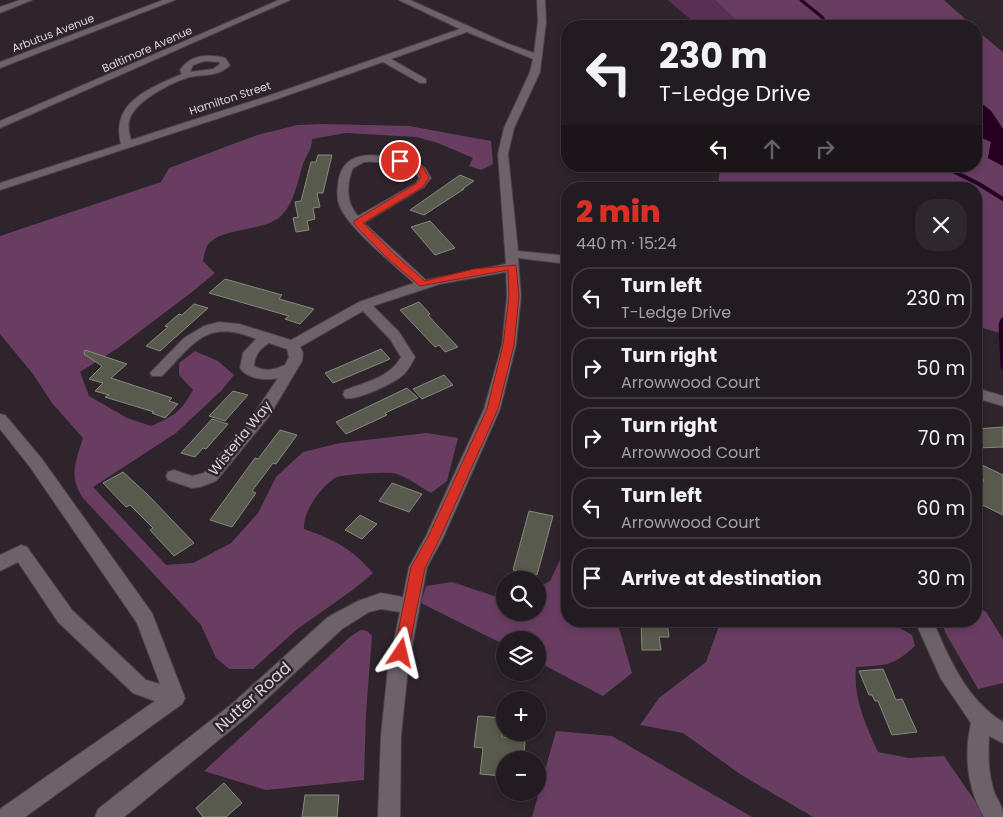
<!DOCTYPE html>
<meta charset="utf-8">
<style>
:root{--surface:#221b21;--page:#2e282e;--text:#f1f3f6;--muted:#a2a1a5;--line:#3f393f;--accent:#d93025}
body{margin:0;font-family:Poppins,sans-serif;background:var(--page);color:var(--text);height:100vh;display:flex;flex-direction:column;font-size:19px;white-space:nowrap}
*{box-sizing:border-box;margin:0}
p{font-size:16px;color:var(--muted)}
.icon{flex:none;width:28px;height:28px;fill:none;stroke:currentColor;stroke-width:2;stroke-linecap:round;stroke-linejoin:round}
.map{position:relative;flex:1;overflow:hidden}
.drawer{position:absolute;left:561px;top:182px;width:421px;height:445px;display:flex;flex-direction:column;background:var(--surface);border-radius:20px;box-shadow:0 2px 8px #0003,0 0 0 1px var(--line)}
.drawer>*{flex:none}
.guide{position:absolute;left:561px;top:20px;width:421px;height:152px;border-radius:20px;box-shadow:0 2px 8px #0003,0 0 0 1px var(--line);background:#221b21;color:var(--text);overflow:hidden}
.controls{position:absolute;left:496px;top:571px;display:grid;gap:10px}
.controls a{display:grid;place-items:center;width:50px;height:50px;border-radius:50%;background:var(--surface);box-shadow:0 2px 8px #0003,0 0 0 1px var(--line);font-size:25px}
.pin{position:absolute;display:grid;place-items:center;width:42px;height:42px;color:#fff;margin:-21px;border:2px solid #fff;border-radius:50%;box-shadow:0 1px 5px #0007}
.me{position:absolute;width:55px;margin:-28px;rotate:10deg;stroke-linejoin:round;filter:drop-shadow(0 0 4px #0008)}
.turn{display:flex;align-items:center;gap:18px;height:105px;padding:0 15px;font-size:22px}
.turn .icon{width:65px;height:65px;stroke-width:2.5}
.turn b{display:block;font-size:35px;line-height:42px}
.lanes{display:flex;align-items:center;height:48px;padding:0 15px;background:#0003;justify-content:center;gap:25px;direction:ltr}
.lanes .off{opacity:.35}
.round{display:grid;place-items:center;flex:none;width:52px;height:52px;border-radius:20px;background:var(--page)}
.headline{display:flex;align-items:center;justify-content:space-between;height:85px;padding:0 15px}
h1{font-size:30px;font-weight:800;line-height:38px;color:var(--accent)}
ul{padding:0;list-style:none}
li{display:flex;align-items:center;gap:15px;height:62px;margin:0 10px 8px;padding:0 5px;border:2px solid var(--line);border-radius:20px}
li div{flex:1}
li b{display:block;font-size:19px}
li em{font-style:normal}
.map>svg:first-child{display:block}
</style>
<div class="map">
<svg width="1003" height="817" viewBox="0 0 1003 817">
<rect width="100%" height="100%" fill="#2e242c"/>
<path fill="#5a2f54" d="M668,0H715L742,26H698Z"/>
<path fill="#693d62" d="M715,0H944L973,26H742Z
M976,30L1003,52V129L991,111L976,99Z
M324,124L409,126L491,141L493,164L481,170L469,166L473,158L438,143L416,137L346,133L312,139C312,151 305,156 302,167C297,184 294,203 281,216C262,233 221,226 207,246C205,250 204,257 203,261L215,273L192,292L118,348L80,372L89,396L127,418L151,426C174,416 180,413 193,390L179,375V363L195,351L218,361L234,375L221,391L176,433L93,487L166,565L193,563L231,543L258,513L276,477L303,452L340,443L426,433L458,438L447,481L431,493C420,487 405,475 393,473C385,472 341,474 335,478C320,488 303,511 304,529C335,540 351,548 373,573L354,589L296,630L253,669H229L216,658L201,625L83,498C68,476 76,461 83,438L52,403L33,374L0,334V236L161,182L169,168L257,135L297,125Z
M982,138L991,142L988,158L1003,166V334L976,326V189H717L721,166H976V140Z
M567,545L568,621H617L632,673L603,696L538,662V640H505V645L421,603L426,586L452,582L500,598L505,597V612H538V587L550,581Z
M976,605L986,612L1003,639V683L978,689L945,632L942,621H976Z
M716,621H887L912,635L915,646C892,667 886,665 856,667C853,698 865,724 878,752L909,758L944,756L986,817H813L740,774L683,733L640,725L659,698L706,662L718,629Z
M361,630L367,631L372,636L366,713L364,780L266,790L204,771L351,636Z
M556,731L612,736L752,817H532Z"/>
<path fill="#250021" d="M976,99L991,111L1003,129V166L988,158L991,142L982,138L976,140Z"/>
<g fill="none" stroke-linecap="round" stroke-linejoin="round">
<path stroke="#250021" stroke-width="3" d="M801,0L822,17L828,26"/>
<path stroke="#250021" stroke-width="4" d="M945,167L979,184L1003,199"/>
<path stroke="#250021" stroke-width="5" d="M1003,320L1001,325L1003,367"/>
</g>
<path fill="#585a4d" stroke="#86897b" d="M318,155H332L323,193H317L320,207L313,208L315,219L307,221L309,230L296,232L293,218L298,217L295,202L301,201L311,162H316Z
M460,175L474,181L462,189H464L424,215L410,210Z
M430,221L455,248L435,255L411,227Z
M225,279L282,295L279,299L314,309L300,324L285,319L289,316L209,293Z
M419,302L430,314L428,315L435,323L458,347L445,352L439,345L435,347L400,310Z
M194,304L208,308L160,351L146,346L168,327L165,326L179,314L182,315Z
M381,349L390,359L333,383L325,373Z
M85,350L127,364L111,378L172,398L169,401L178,404L165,418L152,413L154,412L105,397L109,395L95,391L103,383L89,379L102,366L84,354Z
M444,375L453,385L422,399L413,389Z
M407,388L418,398L385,413L387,415L346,434L336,422Z
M233,391L248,395L225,421L209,416Z
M212,419L228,424L206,449L203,448L195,457L181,453Z
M1003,427V447L976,448V429Z
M280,430L297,435L276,464L273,463L252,491L256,493L232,527L210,520L255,458L258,459Z
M976,462L1003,475V515L976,502V494L984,480L976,477Z
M123,472L148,495L194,543L174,556L150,530L153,528L130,505L126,507L103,483Z
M392,483L422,494L409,512L379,501Z
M529,511L553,516L537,575L513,570Z
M360,515L377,524L362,539L345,530Z
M641,621H667L669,637H659L661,650H642Z
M883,669L896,700L902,699L917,732L892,735L878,701H875L872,695H869L859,671Z
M478,716L504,718L502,737L525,739L524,760H503L501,776L480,774L483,748L474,747Z
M224,783L242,803L226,817H203L196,808Z
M305,795H339L337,817H302Z"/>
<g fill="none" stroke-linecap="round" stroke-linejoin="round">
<g stroke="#494147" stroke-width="2">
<path id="minor" d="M20,0H32L0,13V7Z
M163,0H175L0,68V62Z
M279,0H290L0,128V121Z
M399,0H410L506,43L534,53L538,22L537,0H545L546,22L540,72L514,128L508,154L518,251L568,256V264L518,258L521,296L516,345L500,409L443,538L427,567L408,668L401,736L400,817H378L381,736L388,668L400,612L381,609L369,612L342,629L247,717L124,817H95L98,809L233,703L328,617L358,601L381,593L403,597L409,567L426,536L484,409L502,345L507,296L506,272L440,284L373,306L399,332L415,357C412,363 409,369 404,374C395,383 357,401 345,398L343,394L345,390C364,383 391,377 401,357L390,339L363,311L300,347L303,353L302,361L270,415L216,481L200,487L192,488L168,480L166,476L168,472L174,470L192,476L204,473L249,421L278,378C266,381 247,379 240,368L243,353L256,339C207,318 194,343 162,376H152L150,373L184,338L204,326L219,322L239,324L291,340L359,302L414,283C396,267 349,228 340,207C337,200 337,192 338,185C341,147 377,154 404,160C410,162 421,163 425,168C427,171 429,175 431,178L424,187L364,223L426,280L506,264L498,154L504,128L530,72L533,59L467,32L391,59L426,79V83H420L383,62L274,100L0,190V183L121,144C110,102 150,88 182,74L180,70C191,54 208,54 225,58L230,65C219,77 204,74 190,77C172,82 137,100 130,118C127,125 129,133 131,140L268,96L460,29ZM205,61L219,62L220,64L213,69L190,72L193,65ZM364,162C382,161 399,165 416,171L419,178L416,183L358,216C346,203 346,184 353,168ZM269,343L287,349L289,357L285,365C274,370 265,372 254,366C255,354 260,349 269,343Z
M976,388L1003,396V406L976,398Z
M0,414L5,415L42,459L152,613L185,698L182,704L25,817H0V809L155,701L133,693L58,622L18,562L0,571V555L21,545L27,547L72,610L146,680L160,684L137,623L30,467L0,429Z
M915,621H933C949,659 967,700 1003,722V743L989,736C988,753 988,771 993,788C996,801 1003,802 1003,817H984C967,788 964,755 971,723L941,679Z"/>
</g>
<use href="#minor" fill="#6d616a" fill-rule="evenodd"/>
</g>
<path fill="#d93025" stroke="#8d1f18" d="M397,159H403L423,167L429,178L423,187L363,223L394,254L425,281L474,269L516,265L519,296L514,345L498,409L440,538L425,568L408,653L406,657L401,659L396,657L394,653L411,567L428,537L487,409L503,345L509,296L508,270L420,286L387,258L354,224V221L417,183L421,177L417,170L397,163Z"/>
<g text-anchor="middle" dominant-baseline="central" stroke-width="5" stroke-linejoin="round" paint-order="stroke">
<g font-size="11" fill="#dbd4d9" stroke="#2e242c">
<text transform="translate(53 33) rotate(-21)">Arbutus Avenue</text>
<text transform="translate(147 49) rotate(-24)">Baltimore Avenue</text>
<text transform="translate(230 98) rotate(-18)">Hamilton Street</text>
</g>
<g font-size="14" fill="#dbd4d9" stroke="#2e242c">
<text transform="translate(240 438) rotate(-51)">Wisteria Way</text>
</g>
<g font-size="16" fill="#dbd4d9" stroke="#2e242c">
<text transform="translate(253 697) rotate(-42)">Nutter Road</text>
</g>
</g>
</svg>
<div class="controls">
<a><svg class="icon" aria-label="search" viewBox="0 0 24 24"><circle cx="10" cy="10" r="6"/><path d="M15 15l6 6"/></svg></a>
<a><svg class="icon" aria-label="layers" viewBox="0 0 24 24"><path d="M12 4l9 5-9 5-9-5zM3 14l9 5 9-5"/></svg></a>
<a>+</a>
<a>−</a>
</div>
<div class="pin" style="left:400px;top:161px;background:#d93025"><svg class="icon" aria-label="arrive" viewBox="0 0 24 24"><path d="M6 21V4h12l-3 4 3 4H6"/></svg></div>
<svg class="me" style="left:401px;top:653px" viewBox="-20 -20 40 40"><path d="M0-17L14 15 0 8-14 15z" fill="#d93025" stroke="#fff" stroke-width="4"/></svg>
<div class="guide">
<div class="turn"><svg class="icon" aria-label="left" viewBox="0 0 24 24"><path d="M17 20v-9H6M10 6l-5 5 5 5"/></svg><div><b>230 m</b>T-Ledge Drive</div></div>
<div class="lanes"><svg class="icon" aria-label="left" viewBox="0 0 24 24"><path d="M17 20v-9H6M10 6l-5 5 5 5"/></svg><svg class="icon off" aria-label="ahead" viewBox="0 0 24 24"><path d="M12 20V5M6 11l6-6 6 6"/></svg><svg class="icon off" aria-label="right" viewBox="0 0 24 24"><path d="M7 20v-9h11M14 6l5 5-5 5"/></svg></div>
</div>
<section class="drawer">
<div class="headline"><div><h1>2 min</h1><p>440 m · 15:24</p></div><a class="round"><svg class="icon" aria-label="close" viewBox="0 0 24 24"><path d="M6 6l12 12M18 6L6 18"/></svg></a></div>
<ul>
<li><svg class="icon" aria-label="left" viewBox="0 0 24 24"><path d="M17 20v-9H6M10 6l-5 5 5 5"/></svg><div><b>Turn left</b><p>T-Ledge Drive</p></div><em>230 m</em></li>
<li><svg class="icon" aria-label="right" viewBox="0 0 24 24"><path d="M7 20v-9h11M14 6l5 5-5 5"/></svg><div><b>Turn right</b><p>Arrowwood Court</p></div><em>50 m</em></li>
<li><svg class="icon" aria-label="right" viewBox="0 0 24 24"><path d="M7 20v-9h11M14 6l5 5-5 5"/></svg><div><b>Turn right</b><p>Arrowwood Court</p></div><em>70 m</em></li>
<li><svg class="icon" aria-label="left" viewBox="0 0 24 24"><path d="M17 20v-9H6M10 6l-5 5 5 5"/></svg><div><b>Turn left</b><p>Arrowwood Court</p></div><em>60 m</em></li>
<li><svg class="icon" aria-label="arrive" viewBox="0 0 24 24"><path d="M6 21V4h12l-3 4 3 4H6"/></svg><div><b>Arrive at destination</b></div><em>30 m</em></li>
</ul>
</section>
</div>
